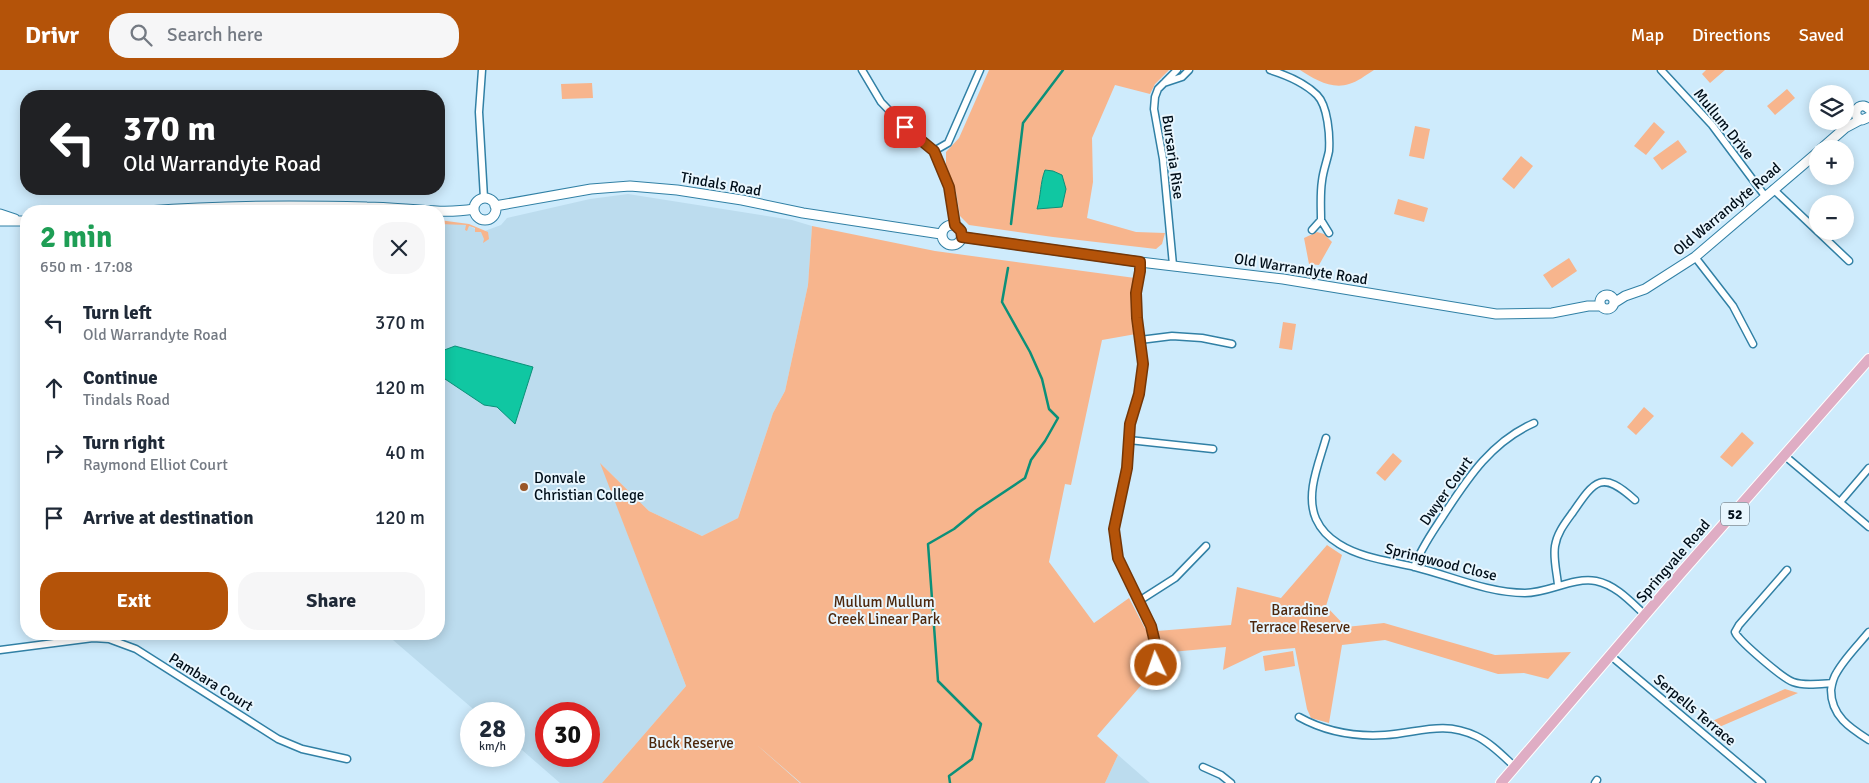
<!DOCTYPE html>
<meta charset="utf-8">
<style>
:root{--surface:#fff;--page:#f6f6f7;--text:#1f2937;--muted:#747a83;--accent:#b45309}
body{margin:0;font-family:Signika,sans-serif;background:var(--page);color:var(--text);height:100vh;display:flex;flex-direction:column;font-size:19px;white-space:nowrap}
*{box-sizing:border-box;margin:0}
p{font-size:16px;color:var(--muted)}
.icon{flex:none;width:28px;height:28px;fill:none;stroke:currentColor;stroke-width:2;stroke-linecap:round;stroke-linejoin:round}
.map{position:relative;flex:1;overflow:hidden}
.side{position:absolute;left:20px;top:135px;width:425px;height:435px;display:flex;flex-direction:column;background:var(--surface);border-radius:20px;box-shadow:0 2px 12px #0003}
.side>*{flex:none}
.top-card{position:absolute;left:20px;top:20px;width:425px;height:105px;border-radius:20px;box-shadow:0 2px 12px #0003;background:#202124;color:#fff;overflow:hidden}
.buttons{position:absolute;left:1809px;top:15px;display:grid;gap:10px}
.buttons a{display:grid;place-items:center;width:45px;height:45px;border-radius:50%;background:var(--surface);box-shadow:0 2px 12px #0003;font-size:25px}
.speed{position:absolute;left:460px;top:632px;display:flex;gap:10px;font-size:25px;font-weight:700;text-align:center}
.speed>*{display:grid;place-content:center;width:65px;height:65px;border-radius:50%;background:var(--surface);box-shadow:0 2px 12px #0003;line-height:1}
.speed small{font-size:12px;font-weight:400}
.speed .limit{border:8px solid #d22;background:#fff;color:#111}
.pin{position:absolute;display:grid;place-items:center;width:42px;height:42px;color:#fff;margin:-21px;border-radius:10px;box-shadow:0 2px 8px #0006}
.me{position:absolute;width:55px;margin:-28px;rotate:357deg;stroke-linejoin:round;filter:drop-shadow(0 0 4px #0008)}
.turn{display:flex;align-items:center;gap:18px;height:105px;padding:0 20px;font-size:22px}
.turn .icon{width:65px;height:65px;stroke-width:2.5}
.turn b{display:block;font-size:35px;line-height:42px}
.round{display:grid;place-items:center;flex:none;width:52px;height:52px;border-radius:20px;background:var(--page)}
.headline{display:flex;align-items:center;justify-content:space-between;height:85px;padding:0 20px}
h1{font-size:30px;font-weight:700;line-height:38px;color:#1e9e55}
.cta{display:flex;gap:10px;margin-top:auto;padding:10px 20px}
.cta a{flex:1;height:58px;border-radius:20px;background:var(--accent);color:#fff;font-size:20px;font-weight:700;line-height:58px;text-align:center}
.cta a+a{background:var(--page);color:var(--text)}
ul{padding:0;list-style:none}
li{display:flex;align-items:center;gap:15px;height:65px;padding:0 20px}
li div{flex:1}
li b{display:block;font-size:19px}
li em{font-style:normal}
header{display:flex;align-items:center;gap:30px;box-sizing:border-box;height:70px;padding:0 25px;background:var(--accent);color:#fff}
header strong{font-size:24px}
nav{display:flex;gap:28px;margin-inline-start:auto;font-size:18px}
.search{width:350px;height:45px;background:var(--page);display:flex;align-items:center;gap:12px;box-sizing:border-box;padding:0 18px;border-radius:20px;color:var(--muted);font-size:19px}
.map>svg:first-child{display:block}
</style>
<header>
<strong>Drivr</strong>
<div class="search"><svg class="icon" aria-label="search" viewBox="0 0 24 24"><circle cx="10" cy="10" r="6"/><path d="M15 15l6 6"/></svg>Search here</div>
<nav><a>Map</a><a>Directions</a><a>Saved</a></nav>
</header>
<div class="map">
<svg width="1869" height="713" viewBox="0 0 1869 713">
<rect width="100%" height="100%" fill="#ceebfc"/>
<path fill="#bcdcee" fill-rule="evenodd" d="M628,124L792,150L812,156L808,215L785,321L773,343L738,448L702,466L649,441L601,394L686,616L602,713H560L514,673V644H479L386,564H439V152L467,155L482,162L501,155L507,148L590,129ZM546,644H589V686H546Z
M1118,685L1150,713H1105Z"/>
<path fill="#f7b58d" d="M989,0H1169L1155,14L1150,24L1115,15L1092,68L1093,112L1087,148L1136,162L1165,163L1162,174L1156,179L1053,167L969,155L960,146L956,122L946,96V82L959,68Z
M1300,0H1374C1366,5 1357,12 1349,14C1332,20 1314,9 1300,0Z
M1706,0H1725L1710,13L1702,4Z
M592,13L593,28L562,29L561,14Z
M1787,19L1795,28L1775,45L1767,36Z
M1654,52L1665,62L1646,85L1634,76Z
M1415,56L1430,59L1424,89L1409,86Z
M1678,70L1687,82L1662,100L1653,88Z
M1521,86L1533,96L1514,119L1502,109Z
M1398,129L1428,138L1424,152L1394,144Z
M439,150L469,154L488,162L489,169L483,173L484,169L481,162H475V158L469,156L467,161L465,160L466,155L439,154Z
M812,156L935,181L1135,208L1136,264L1102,270L1071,415L1065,414L1049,492L1094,553L1129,528L1149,566L1146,588L1140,599V605L1144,612L1097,666L1118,685L1105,713H801L757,675L800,713H602L686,616L600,393L649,441L702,466L738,448L773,343L785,321L808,215Z
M1317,162L1324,164L1332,172L1319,195L1309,194L1304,168Z
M1569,188L1577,201L1552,218L1543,205Z
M1283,252L1296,254L1292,280L1279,278Z
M1644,337L1654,346L1636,365L1627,357Z
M1742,362L1754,373L1732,397L1720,387Z
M1393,383L1402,391L1385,411L1376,403Z
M1327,475L1342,485L1326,536L1346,557L1384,553L1495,585L1571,582L1548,609L1524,603L1498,604L1385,570L1342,575L1329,653L1311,648L1307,639L1295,578L1263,581L1223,600L1226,577L1160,583L1157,561L1231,555L1237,517L1281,528Z
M1293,581L1295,596L1265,601L1263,586Z
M1785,619L1798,623L1717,658L1710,652Z"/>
<path fill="#10c7a2" stroke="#0b9079" d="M1045,100L1053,101L1062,105L1066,119L1062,137L1037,139C1041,126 1040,113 1045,100Z
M455,276L533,297L515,354L497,337L484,335L439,305V282Z"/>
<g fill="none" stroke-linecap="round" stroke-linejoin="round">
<path stroke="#0b9079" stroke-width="2.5" d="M1011,154L1023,53L1063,0
M950,713L949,706L972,689L981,654L938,611L928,474L954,459L977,440L1025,408L1031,390L1045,371L1058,348L1049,339L1042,309L1030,282L1002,232L1008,198"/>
<g stroke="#3180a5" stroke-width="9">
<path id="minor" d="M482,0L479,42L484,128
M862,0L881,32L905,57L934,81L949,117L955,155
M1270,0C1286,5 1305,13 1317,25C1328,36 1330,66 1329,81C1327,91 1323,101 1322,111C1320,124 1321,137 1321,150
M1661,0L1712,55L1765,126
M1165,12L1177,0
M934,81L948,73L980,0
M1773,119L1849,191
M1312,160L1321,150L1329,163
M1695,187L1733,236L1753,274
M1140,192L1141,201L1136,223L1137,248L1143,294L1139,324L1130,354L1127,398L1114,459L1118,488L1151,556L1156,577V595L1152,606
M1173,195L1163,89L1154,39L1155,27L1158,19L1164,13L1182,7L1189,0
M1140,270L1172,266L1202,268L1232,274
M1326,368C1319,393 1305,424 1316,449C1321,460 1329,468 1339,474C1361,488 1390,491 1415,497C1451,506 1488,523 1525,523C1549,523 1572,507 1596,511C1616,515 1631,532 1645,545
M1129,370L1213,379
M1785,386L1869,457
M1840,432L1869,398
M1414,497C1421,478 1432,463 1443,446C1468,408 1491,372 1534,353
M1787,500L1739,555L1735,562L1736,564C1742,573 1782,608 1793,612C1804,616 1819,614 1832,613
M1558,515C1557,503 1553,489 1555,476C1557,463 1565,453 1573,442C1595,410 1602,400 1635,430
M1139,531L1175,508L1206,476
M1869,562C1858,575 1845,588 1837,602C1833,608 1832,613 1831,620C1831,646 1850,658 1869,670
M0,580L93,568L109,569L136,579L278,669L302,679L347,689
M1611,586L1762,713
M1299,647C1326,662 1354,667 1385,665C1418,663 1443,650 1476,666C1491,673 1503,686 1515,697
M1203,697L1221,705L1231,713
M1595,713L1597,710"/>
</g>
<g stroke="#3180a5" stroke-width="11">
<path id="secondary" d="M1869,39C1862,32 1853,38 1857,47L1862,50L1869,47
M1821,79L1845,58L1860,50
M474 139a11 11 0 1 1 22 0a11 11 0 1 1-22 0Z
M495,136L591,119L630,116L677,120L742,130L803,143L941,164
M147,141C221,135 293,135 367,137C402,137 439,145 474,139
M0,144L15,149
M0,151H26
M942 165a10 10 0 1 1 20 0a10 10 0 1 1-20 0Z
M962,167L1140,192L1283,209L1496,244L1552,243L1588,236H1601
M1600 232a7 7 0 1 1 14 0a7 7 0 1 1-14 0Z
M1614,233L1625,226L1645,219L1695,187L1818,82"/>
</g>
<g stroke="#fff" stroke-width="12">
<path id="primary" d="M1501,713L1680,504L1869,289"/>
</g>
<use href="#minor" stroke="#fff" stroke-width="6"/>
<use href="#secondary" stroke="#fff" stroke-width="9"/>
<use href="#primary" stroke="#dfadc4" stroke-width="10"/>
</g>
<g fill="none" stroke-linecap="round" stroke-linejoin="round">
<g stroke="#753606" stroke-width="12">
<path id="route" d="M905,57L934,81L949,117L955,155L961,161L962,167L1140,192V201L1136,223L1137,248L1143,294L1139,324L1130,354L1127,398L1114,459L1118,488L1151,556L1156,577V595"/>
</g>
<use href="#route" stroke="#b45309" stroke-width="9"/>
</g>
<circle fill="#9a5728" stroke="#e8f6fe" stroke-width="2" cx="524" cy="417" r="5"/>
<g text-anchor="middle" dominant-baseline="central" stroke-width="4" stroke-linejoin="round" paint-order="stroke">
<rect fill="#e8f6fe" stroke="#46545e" stroke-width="1" x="1721" y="432.5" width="28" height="23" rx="4"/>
<g font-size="14" font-weight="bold" fill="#000e19">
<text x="1735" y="444">52</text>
</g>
<g font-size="15" fill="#000e19" stroke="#e8f6fe">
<text transform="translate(1724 54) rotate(51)">Mullum Drive</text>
<text transform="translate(1173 87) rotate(82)">Bursaria Rise</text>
<text transform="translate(721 114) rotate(10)">Tindals Road</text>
<text transform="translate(1727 139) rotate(-40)">Old Warrandyte Road</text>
<text transform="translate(1301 199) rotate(9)">Old Warrandyte Road</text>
<text transform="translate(1446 421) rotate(-55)">Dwyer Court</text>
<text transform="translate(1673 491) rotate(-49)">Springvale Road</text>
<text transform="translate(1441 492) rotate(14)">Springwood Close</text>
<text transform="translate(211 612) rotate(32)">Pambara Court</text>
<text transform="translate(1695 640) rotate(40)">Serpells Terrace</text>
</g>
<g font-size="15" fill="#000e19" stroke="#e8f6fe" text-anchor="start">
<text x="534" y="408">Donvale<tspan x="534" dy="17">Christian College</tspan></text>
</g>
<g font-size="15" fill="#4d270c" stroke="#e8f6fe">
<text x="884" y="532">Mullum Mullum<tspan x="884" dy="17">Creek Linear Park</tspan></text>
<text x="1300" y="540">Baradine<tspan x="1300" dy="17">Terrace Reserve</tspan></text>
<text x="691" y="673">Buck Reserve</text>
</g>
</g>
</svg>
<div class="buttons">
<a><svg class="icon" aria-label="layers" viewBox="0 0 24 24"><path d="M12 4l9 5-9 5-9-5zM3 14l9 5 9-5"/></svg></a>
<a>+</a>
<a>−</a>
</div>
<div class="speed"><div>28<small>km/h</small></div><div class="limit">30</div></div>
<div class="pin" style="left:905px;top:57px;background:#d93025"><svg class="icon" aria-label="arrive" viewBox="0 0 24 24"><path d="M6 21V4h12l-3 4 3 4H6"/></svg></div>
<svg class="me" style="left:1156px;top:595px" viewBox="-20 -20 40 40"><circle r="17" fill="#b45309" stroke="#fff" stroke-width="3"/><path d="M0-11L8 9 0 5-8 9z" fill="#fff"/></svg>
<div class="top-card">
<div class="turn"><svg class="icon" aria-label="left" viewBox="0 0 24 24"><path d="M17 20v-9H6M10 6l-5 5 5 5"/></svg><div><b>370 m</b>Old Warrandyte Road</div></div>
</div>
<section class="side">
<div class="headline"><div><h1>2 min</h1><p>650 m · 17:08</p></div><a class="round"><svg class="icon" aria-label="close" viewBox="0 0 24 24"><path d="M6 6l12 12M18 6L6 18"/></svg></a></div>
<ul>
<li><svg class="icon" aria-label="left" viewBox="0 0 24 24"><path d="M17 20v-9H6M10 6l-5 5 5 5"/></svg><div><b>Turn left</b><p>Old Warrandyte Road</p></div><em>370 m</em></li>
<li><svg class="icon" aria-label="ahead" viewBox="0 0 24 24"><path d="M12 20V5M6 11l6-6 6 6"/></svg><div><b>Continue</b><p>Tindals Road</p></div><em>120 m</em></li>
<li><svg class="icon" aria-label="right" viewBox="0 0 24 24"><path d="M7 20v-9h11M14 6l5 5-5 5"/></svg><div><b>Turn right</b><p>Raymond Elliot Court</p></div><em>40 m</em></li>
<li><svg class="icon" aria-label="arrive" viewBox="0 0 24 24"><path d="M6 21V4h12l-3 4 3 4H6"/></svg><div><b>Arrive at destination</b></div><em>120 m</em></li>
</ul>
<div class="cta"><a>Exit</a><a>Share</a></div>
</section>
</div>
